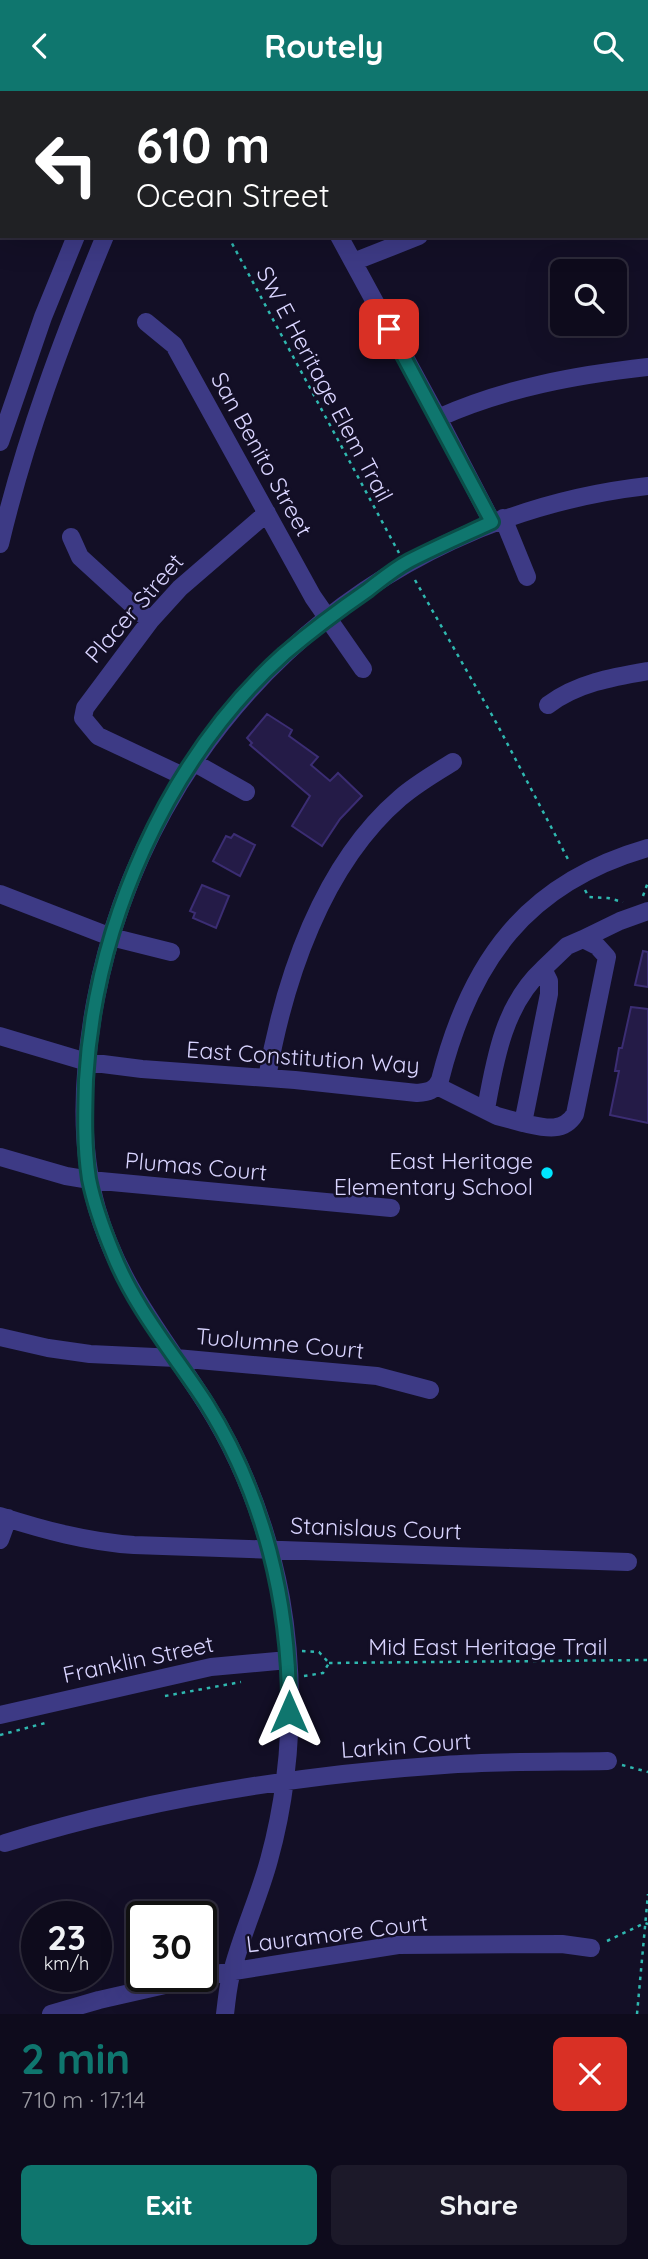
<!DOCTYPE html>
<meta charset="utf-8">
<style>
:root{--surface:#0e0b1c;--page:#1c1929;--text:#f1f3f6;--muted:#9b9ba3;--line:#2e2b3b;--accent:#0f766e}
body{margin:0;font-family:Quicksand,sans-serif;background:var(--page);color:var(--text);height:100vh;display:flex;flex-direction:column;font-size:26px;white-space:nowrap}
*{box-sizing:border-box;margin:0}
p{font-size:23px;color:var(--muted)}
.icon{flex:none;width:38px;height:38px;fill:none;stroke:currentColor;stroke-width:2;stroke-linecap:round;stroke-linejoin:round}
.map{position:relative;height:1923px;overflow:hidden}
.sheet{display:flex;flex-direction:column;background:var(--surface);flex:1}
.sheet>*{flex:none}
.hud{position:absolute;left:0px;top:0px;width:649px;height:147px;box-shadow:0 7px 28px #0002,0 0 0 2px var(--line);background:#202124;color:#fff;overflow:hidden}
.buttons{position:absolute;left:550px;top:168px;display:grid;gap:14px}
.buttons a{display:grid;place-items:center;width:77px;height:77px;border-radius:10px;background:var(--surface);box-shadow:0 7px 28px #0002,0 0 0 2px var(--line);font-size:35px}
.speed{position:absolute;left:21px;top:1810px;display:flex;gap:14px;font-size:35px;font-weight:700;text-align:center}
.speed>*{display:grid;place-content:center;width:91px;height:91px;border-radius:50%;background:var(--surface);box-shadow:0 7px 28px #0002,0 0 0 2px var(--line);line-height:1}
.speed small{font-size:18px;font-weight:400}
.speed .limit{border:4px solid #111;border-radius:10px;background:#fff;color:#111}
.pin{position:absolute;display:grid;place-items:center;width:60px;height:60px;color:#fff;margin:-30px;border-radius:14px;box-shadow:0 4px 10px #0006}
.me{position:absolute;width:77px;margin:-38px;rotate:0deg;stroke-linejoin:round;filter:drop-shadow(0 0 5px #0008)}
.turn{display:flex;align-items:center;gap:24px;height:147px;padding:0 21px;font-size:32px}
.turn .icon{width:91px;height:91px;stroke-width:2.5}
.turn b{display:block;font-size:49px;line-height:60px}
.round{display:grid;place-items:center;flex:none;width:74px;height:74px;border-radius:10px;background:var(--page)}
.headline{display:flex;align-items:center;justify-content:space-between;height:119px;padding:0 21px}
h1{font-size:42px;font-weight:700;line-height:52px;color:var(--accent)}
.action{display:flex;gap:14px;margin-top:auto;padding:14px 21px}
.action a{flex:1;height:80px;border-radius:10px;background:var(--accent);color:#fff;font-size:28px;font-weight:700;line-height:80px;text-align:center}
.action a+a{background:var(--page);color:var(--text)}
header{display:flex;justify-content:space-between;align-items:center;height:91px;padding:0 21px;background:var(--accent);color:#fff;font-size:32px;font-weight:700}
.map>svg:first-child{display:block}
</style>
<header><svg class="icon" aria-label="back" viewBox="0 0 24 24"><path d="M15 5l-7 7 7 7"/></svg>Routely<svg class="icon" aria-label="search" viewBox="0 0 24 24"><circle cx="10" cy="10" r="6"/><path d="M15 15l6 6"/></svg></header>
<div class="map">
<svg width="648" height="1923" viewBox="0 0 648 1923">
<rect width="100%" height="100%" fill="#130f26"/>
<path fill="#241b47" stroke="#3b2d73" stroke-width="2" d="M267,623L292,639L289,645L318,666L311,674L330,690L338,682L362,705L340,728L322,755L292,735L310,705L250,654L252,652L247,647Z
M234,743L255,754L240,785L213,770L226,745L231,747Z
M202,794L229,805L216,837L193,827L195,822L190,820Z
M643,860L648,861V896L635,894Z
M631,916L648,918V1032L610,1024L619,980H615L619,957H622Z"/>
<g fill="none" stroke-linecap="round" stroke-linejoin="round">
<path stroke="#2fb8b0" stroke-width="2.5" stroke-dasharray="3.5 5" stroke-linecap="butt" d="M228,145L399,462
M415,489L497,633L570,772
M585,799L589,806L608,807L623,811
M643,805L648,791
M302,1560L319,1561L329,1572
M329,1572L648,1569
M304,1585L323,1582L329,1572
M165,1605L241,1591
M0,1644L49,1631
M622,1674L648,1681
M607,1850L645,1832L648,1833
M637,1923L648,1803"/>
<path stroke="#3d3a85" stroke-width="18" d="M145,0L146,2
M185,0L187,2
M302,2L307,0
M339,145L438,327L492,431
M353,171L419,145
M146,231L174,254L313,506L363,578
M438,327C505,297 576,284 648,276
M0,351L43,226L76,145
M503,427L527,486
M71,446L80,466L150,530
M0,453C25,347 63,246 105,145
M548,614C577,592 613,586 648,580
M193,671L246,701
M183,685L98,645L83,627L85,617L150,530L180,497L267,422
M0,803L111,846L171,861
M583,848L620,830L648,820
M0,945L87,971L142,978L295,989L417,1002C428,1001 435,1000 440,989C470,870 526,792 648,757
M267,987C284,889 322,774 400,707C416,693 435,682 453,671
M437,995L497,1025L523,1032L549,903V890L543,878C504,914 495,968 486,1018
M523,1032C542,1036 563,1043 575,1023L607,866L597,855L583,848L567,855L543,878
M0,1066L66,1085L90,1089L391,1117
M0,1246L48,1257L90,1263L176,1267L377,1285L430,1299
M0,1425C44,1439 88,1451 134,1454L628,1471
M0,1449L8,1427
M0,1624L211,1576L288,1569
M5,1752C147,1708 296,1684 444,1674C498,1670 554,1671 608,1670
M51,1923L99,1909L209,1884L398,1854L562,1853L591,1857
M225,1923C227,1908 228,1891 233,1877C243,1840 259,1806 269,1769C292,1686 296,1592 281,1507C268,1439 244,1373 207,1314C165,1247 120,1197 97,1118C78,1052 83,979 95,912C146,637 370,426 648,395"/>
</g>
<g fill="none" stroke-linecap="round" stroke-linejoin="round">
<g stroke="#0a4d48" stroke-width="18">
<path id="route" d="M289,1621C290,1513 264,1404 206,1312C174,1263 134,1216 113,1162C103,1138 94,1113 89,1088C84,1055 85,1022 86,989C95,833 167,668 284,563C311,540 339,519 368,499C381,489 394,478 409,470C436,456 464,444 492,431L389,238"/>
</g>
<use href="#route" stroke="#0f766e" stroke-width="12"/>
</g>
<circle fill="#00e5ff" stroke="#130f26" stroke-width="2.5" cx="547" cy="1082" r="7"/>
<g text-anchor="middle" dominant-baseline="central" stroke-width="5" stroke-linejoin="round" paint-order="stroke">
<g font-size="23" fill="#d9d4ff" stroke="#130f26">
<text transform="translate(325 293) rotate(62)">SW E Heritage Elem Trail</text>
<text transform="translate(262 363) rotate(61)">San Benito Street</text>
<text transform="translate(134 517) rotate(-49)">Placer Street</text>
<text transform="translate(303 966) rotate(4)">East Constitution Way</text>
<text transform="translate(196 1075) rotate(5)">Plumas Court</text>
<text transform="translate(280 1252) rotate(5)">Tuolumne Court</text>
<text transform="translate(376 1437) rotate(2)">Stanislaus Court</text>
<text x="488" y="1555">Mid East Heritage Trail</text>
<text transform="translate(138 1568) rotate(-12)">Franklin Street</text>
<text transform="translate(406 1654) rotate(-4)">Larkin Court</text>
<text transform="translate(337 1842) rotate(-7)">Lauramore Court</text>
</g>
<g font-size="23" fill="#d9d4ff" stroke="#130f26" text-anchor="end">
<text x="533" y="1069">East Heritage<tspan x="533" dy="26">Elementary School</tspan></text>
</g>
</g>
</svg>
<div class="buttons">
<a><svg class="icon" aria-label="search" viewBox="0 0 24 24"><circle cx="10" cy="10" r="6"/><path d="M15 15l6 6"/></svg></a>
</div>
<div class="speed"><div>23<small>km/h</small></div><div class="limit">30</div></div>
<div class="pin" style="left:389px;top:238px;background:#d93025"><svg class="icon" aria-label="arrive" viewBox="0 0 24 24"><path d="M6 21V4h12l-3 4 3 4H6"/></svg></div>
<svg class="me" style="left:289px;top:1621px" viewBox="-20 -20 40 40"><path d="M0-17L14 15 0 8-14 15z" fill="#0f766e" stroke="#fff" stroke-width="4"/></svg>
<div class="hud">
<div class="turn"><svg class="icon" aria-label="left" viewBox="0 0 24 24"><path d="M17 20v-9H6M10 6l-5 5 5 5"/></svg><div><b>610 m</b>Ocean Street</div></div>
</div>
</div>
<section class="sheet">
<div class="headline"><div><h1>2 min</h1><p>710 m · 17:14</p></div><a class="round" style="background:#d93025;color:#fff"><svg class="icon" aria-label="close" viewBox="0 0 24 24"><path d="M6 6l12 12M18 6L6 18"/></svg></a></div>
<div class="action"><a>Exit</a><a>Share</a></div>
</section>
